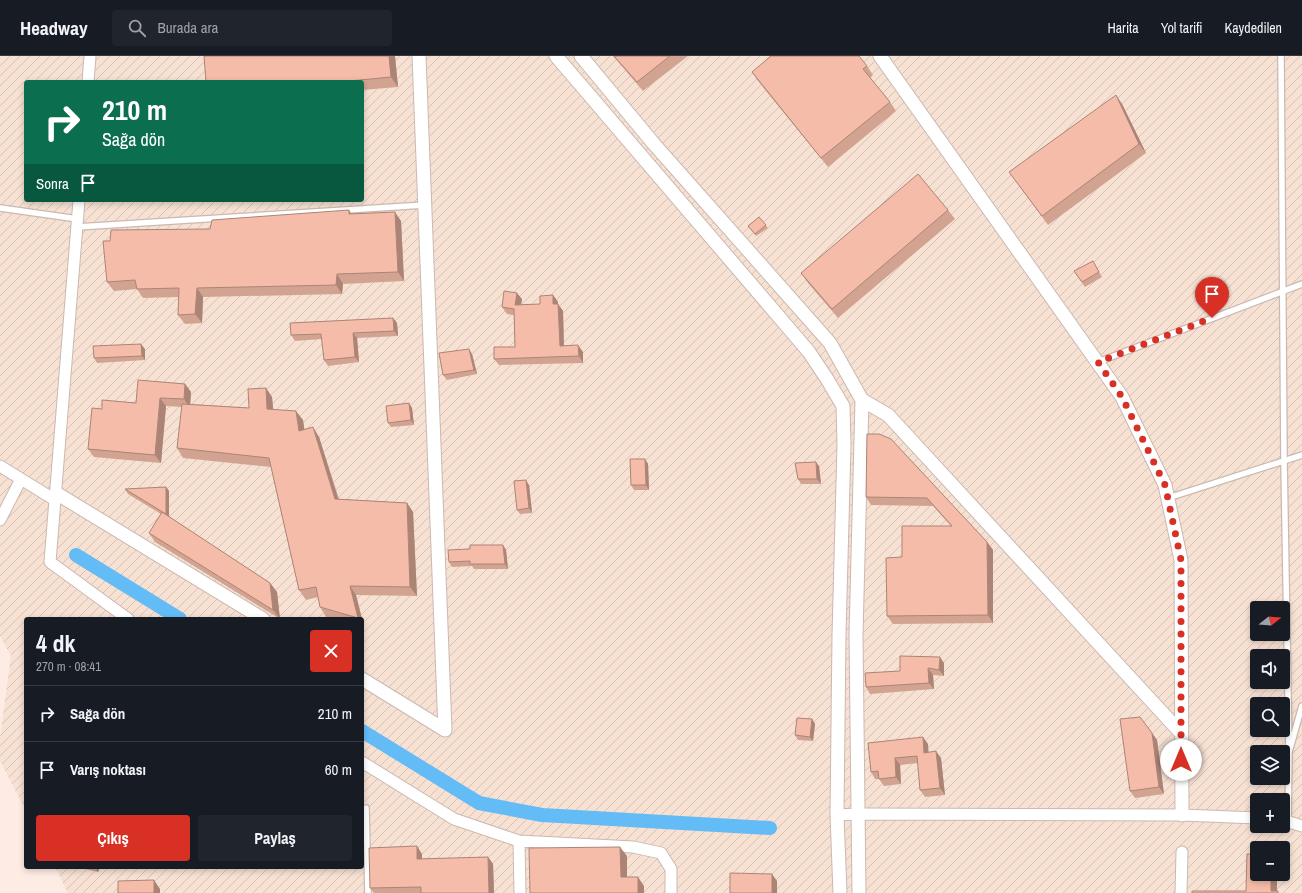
<!DOCTYPE html>
<html lang="tr">
<meta charset="utf-8">
<style>
:root{--surface:#171b24;--page:#20242c;--text:#f1f3f6;--muted:#9ea1a6;--line:#363941;--accent:#d93025}
body{margin:0;font-family:"Archivo Narrow",sans-serif;background:var(--page);color:var(--text);height:100vh;display:flex;flex-direction:column;font-size:15px;white-space:nowrap}
*{box-sizing:border-box;margin:0}
p{font-size:13px;color:var(--muted)}
.icon{flex:none;width:22px;height:22px;fill:none;stroke:currentColor;stroke-width:2;stroke-linecap:round;stroke-linejoin:round}
.map{position:relative;flex:1;overflow:hidden}
.details{position:absolute;left:24px;top:561px;width:340px;height:252px;display:flex;flex-direction:column;background:var(--surface);border-radius:4px;box-shadow:0 2px 6px #0003}
.details>*{flex:none}
.hud{position:absolute;left:24px;top:24px;width:340px;height:122px;border-radius:4px;box-shadow:0 2px 6px #0003;background:#0b6e4f;color:#fff;overflow:hidden}
.needle{width:26px;rotate:73deg}
.tools{position:absolute;left:1250px;top:545px;display:grid;gap:8px}
.tools a{display:grid;place-items:center;width:40px;height:40px;border-radius:4px;background:var(--surface);box-shadow:0 2px 6px #0003;font-size:20px}
.pin{position:absolute;display:grid;place-items:center;width:34px;height:34px;color:#fff;margin:-41px -17px;border-radius:50% 50% 50% 0;rotate:-45deg;box-shadow:0 0 4px #0007}
.pin .icon{rotate:45deg}
.me{position:absolute;width:44px;margin:-22px;rotate:0deg;stroke-linejoin:round;filter:drop-shadow(0 0 3px #0008)}
.turn{display:flex;align-items:center;gap:14px;height:84px;padding:0 12px;font-size:18px}
.turn .icon{width:52px;height:52px;stroke-width:2.5}
.turn b{display:block;font-size:28px;line-height:34px}
.then{display:flex;align-items:center;height:38px;padding:0 12px;background:#0003;gap:8px;font-size:15px}
.round{display:grid;place-items:center;flex:none;width:42px;height:42px;border-radius:4px;background:var(--page)}
.head{display:flex;align-items:center;justify-content:space-between;height:68px;padding:0 12px}
h1{font-size:24px;font-weight:700;line-height:30px}
.cta{display:flex;gap:8px;margin-top:auto;padding:8px 12px}
.cta a{flex:1;height:46px;border-radius:4px;background:var(--accent);color:#fff;font-size:16px;font-weight:700;line-height:46px;text-align:center}
.cta a+a{background:var(--page);color:var(--text)}
ul{padding:0;list-style:none}
li{display:flex;align-items:center;gap:12px;height:56px;padding:0 12px;border-top:1px solid var(--line)}
li div{flex:1}
li b{display:block;font-size:15px}
li em{font-style:normal}
header{display:flex;align-items:center;gap:24px;box-sizing:border-box;height:56px;padding:0 20px;background:var(--surface);border-bottom:1px solid var(--line)}
header strong{font-size:19px}
nav{display:flex;gap:22px;margin-inline-start:auto;font-size:14px}
.search{width:280px;height:36px;background:var(--page);display:flex;align-items:center;gap:10px;box-sizing:border-box;padding:0 14px;border-radius:4px;color:var(--muted);font-size:15px}
.map>svg:first-child{display:block}
</style>
<header>
<strong>Headway</strong>
<div class="search"><svg class="icon" aria-label="search" viewBox="0 0 24 24"><circle cx="10" cy="10" r="6"/><path d="M15 15l6 6"/></svg>Burada ara</div>
<nav><a>Harita</a><a>Yol tarifi</a><a>Kaydedilen</a></nav>
</header>
<div class="map">
<svg width="1302" height="837" viewBox="0 0 1302 837">
<defs>
<pattern id="industrial-furrows" width="10" height="10" patternUnits="userSpaceOnUse"><rect width="10" height="10" fill="#f6e1d3"/><path d="M-1 1l2-2M0 10L10 0M9 11l2-2" fill="none" stroke="#d4c2b6"/></pattern>
</defs>
<rect width="100%" height="100%" fill="#feebe4"/>
<path fill="url(#industrial-furrows)" fill-rule="evenodd" d="M0,0H1302V837H68L55,811H362V563H26V755L0,705V681L11,600L0,580ZM26,26H362V144H26ZM1257,552H1283V578H1257ZM1257,600H1283V626H1257ZM1257,648H1283V674H1257ZM1257,696H1283V722H1257ZM1257,744H1283V770H1257ZM1257,792H1283V818H1257Z"/>
<g fill="none" stroke-linecap="round" stroke-linejoin="round">
<path stroke="#64bcf6" stroke-width="14" d="M76,499L180,563
M362,675L479,747L542,759L770,772"/>
<g stroke="#cbb9b2" stroke-width="8">
<path id="service" d="M1281,0L1284,405L1289,696
M0,152L78,163
M77,171L425,149
M1098,306L1302,228
M1168,442L1302,399
M366,752L368,837
M1288,766L1289,696L1302,650"/>
</g>
<g stroke="#cbb9b2" stroke-width="13">
<path id="minor" d="M88,26L90,0
M79,144L50,506L128,563
M0,410L55,444
M0,464L21,423
M362,706L454,763L519,785L633,791L661,797L671,813V837
M837,759L858,758L1182,759L1257,762
M1283,764L1302,770
M519,785L520,837
M1181,837L1182,796"/>
</g>
<g stroke="#cbb9b2" stroke-width="15">
<path id="tertiary" d="M419,0L445,674
M556,0L809,296L827,323L843,350L844,389L839,579L837,759L840,837
M581,0L654,88L830,287L862,344L856,579L859,837
M880,0L1122,341L1165,429L1181,504L1182,759
M862,344L888,359L1181,677
M56,437L263,563
M362,623L445,674"/>
</g>
<use href="#service" stroke="#fff" stroke-width="5.5"/>
<use href="#minor" stroke="#fff" stroke-width="11"/>
<use href="#tertiary" stroke="#fff" stroke-width="13"/>
</g>
<path fill="#d3a391" d="M204,0H395L398,31L362,34V26H206Z
M613,0H688L643,35Z
M867,10L873,19L870,22L890,46L896,55L828,111L758,25L752,16Z
M1122,48L1146,97L1048,169L1009,116Z
M349,154L352,158L401,165L404,225L343,228L342,238L203,241L202,267L185,268L178,259L179,241L143,242L137,233L114,235L107,226L110,185L210,173Z
M948,154L955,163L838,262L808,227L801,217Z
M759,161L768,172L756,180L748,170Z
M1093,205L1102,221L1085,231L1074,215Z
M553,239L558,246V248L563,255L564,290L583,296V307L499,309L494,303L515,291L514,259L507,258L502,251L522,243L521,249L540,248Z
M393,262L397,267L398,280L357,282L359,306L328,310L324,304L322,283L295,285L291,279Z
M145,293V304L97,307L94,302Z
M472,298L477,318L447,324L443,319Z
M185,328L191,336L190,348L249,352L266,332L272,341L273,353L303,364L304,374L319,381L339,443L407,447L413,456L417,540L356,539L364,571H362V563H335L326,561L320,551L318,541L306,544L299,534L271,411L183,402L177,392L182,351L166,350L161,407L94,401L88,393L102,353L136,347Z
M409,347L412,352L414,369L391,371L388,367Z
M867,378L987,486L993,494V567L893,568L887,560L902,501L951,470L933,450L871,449L866,441Z
M645,403L648,408L649,434H634L631,429Z
M819,410L821,428H801L798,423Z
M529,429L532,457L520,458L517,454Z
M166,431L169,435V461L270,527L277,536L280,563L155,486L149,477L161,458L128,438L125,433Z
M503,489L506,494L508,513H474L472,510L452,511L449,506L470,493Z
M944,607V620L933,619L934,633L870,638L866,631L900,615Z
M812,663L815,668L813,685L798,684L795,679Z
M1152,677L1157,684L1164,738L1135,742L1130,735Z
M868,687L928,688V696L941,702L945,739L925,741L920,734L918,707L900,709L901,728L884,730L879,723H875L871,716Z
M422,798V803L488,801L493,808L494,837H374L370,832Z
M84,811H100L98,816L85,813Z"/>
<path fill="#ac8476" d="M389,0H395L398,31L391,21Z
M1116,39L1122,48L1146,97L1139,88Z
M395,156L401,165L404,225L398,216Z
M337,218L343,228L342,238L336,229Z
M197,232L203,241L202,267L195,258Z
M517,237L522,243L520,255L515,249Z
M553,239L558,246V255L553,248Z
M558,248L563,255L564,296L560,290Z
M393,262L397,267L398,280L394,275Z
M353,277L357,282L359,306L355,301Z
M141,288L145,293V304L142,300Z
M578,289L583,296V307L579,300Z
M469,293L472,298L477,318L474,314Z
M185,328L191,336L190,352L184,343Z
M266,332L272,341L274,362L267,353Z
M160,342L166,350L161,407L155,399Z
M409,347L412,352L414,369L411,364Z
M296,355L303,364L306,384L299,375Z
M313,371L319,381L341,452L335,443Z
M645,403L648,408L649,434L646,429Z
M816,406L819,410L821,428L817,423Z
M526,424L529,429L532,457L529,452Z
M166,431L169,435V462L166,458Z
M407,447L413,456L417,540L410,531Z
M987,486L993,494V567L988,559Z
M503,489L506,494L508,513L505,508Z
M270,527L277,536L280,563L273,554Z
M350,530L356,539L364,571L362,568V563H358V562Z
M940,601L944,607V620L939,614Z
M928,612L933,619L934,633L929,627Z
M812,663L815,668L813,685L810,681Z
M1152,677L1157,684L1164,738L1159,731Z
M923,681L928,688L929,704L924,697Z
M936,695L941,702L945,739L940,732Z
M895,702L900,709L901,728L896,721Z
M417,790L422,798V811L417,803Z
M620,791L627,800V830L621,821Z
M488,801L493,808L494,837H489Z
M95,811H100L98,816Z
M772,818L777,825V837H772Z
M1271,818H1277V837L1271,835Z
M638,821L644,830V837H638Z
M154,824L160,833V837H154Z"/>
<path fill="#f5bda9" stroke="#ac8476" d="M204,0H389L391,21L339,26H206Z
M614,0H670L637,26Z
M771,0H859L867,10L863,13L890,46L821,102L752,16Z
M1116,39L1139,88L1042,160L1009,116Z
M918,118L948,154L832,253L801,217Z
M349,154V158L395,156L398,216L337,218L336,229L197,232L195,258L178,259L179,232L137,233L135,224L107,226L103,185H110L111,174L210,173L212,164Z
M759,161L766,169L755,178L748,170Z
M1093,205L1099,216L1082,226L1074,215Z
M504,235L517,237L515,249L540,248V240L553,239V248H558L560,290L578,289L579,300L494,303V291H515L514,253L502,251Z
M393,262L394,275L353,277L355,301L324,304L321,278L291,279L290,267Z
M141,288L142,300L94,302L93,290Z
M469,293L474,314L443,319L439,297Z
M138,324L185,328L184,343L160,342L155,399L88,393L92,352L102,353V344L136,347Z
M266,332L267,353L296,355L299,375L313,371L335,443L407,447L410,531L350,530L358,562L320,551L316,531L299,534L269,402L177,392L182,348L249,352L248,333Z
M409,347L411,364L388,367L386,350Z
M867,378H879L891,383L987,486L988,559L887,560L886,502L902,501V470H952L927,442L866,441Z
M630,403H645L646,429H631Z
M816,406L817,423H798L795,407Z
M526,424L529,452L517,454L514,425Z
M166,431V458L125,433Z
M162,456L270,527L273,554L149,477Z
M470,489H503L505,508H470V505L449,506L448,494L470,493Z
M900,600L940,601L939,614L928,612L929,627L866,631L865,617L900,615Z
M1140,661L1152,677L1159,731L1130,735L1120,663Z
M797,662L812,663L810,681L795,679Z
M923,681L924,697L936,695L940,732L920,734L917,700L895,702L896,721L879,723L878,715L871,716L868,687Z
M417,790V803L488,801L489,837H421V831L370,832L369,792Z
M620,791L621,821H638V837H530L529,792Z
M1247,798H1257V818H1271V835H1278V837H1192V835H1246Z
M730,817L772,818V837H730Z
M154,824V837H118V825Z"/>
<g fill="none" stroke-linecap="round" stroke-linejoin="round">
<path stroke="#d93025" stroke-width="7" stroke-dasharray="0 12.6" d="M1181,704V504L1165,429L1122,341L1098,306L1212,262"/>
</g>
</svg>
<div class="tools">
<a><svg class="needle" viewBox="-14 -14 28 28"><path d="M0-13l5 13h-10z" fill="#e53935"/><path d="M0 13l5-13h-10z" fill="#9ea1a6"/></svg></a>
<a><svg class="icon" aria-label="sound" viewBox="0 0 24 24"><path d="M4 9h4l5-4v14l-5-4H4zM17 9q2 3 0 6"/></svg></a>
<a><svg class="icon" aria-label="search" viewBox="0 0 24 24"><circle cx="10" cy="10" r="6"/><path d="M15 15l6 6"/></svg></a>
<a><svg class="icon" aria-label="layers" viewBox="0 0 24 24"><path d="M12 4l9 5-9 5-9-5zM3 14l9 5 9-5"/></svg></a>
<a>+</a>
<a>−</a>
</div>
<div class="pin" style="left:1212px;top:262px;background:#d93025"><svg class="icon" aria-label="arrive" viewBox="0 0 24 24"><path d="M6 21V4h12l-3 4 3 4H6"/></svg></div>
<svg class="me" style="left:1181px;top:704px" viewBox="-20 -20 40 40"><circle r="19" fill="#fff"/><path d="M0-13L10 11 0 6-10 11z" fill="#d93025"/></svg>
<div class="hud">
<div class="turn"><svg class="icon" aria-label="right" viewBox="0 0 24 24"><path d="M7 20v-9h11M14 6l5 5-5 5"/></svg><div><b>210 m</b>Sağa dön</div></div>
<div class="then">Sonra<svg class="icon" aria-label="arrive" viewBox="0 0 24 24"><path d="M6 21V4h12l-3 4 3 4H6"/></svg></div>
</div>
<section class="details">
<div class="head"><div><h1>4 dk</h1><p>270 m · 08:41</p></div><a class="round" style="background:#d93025;color:#fff"><svg class="icon" aria-label="close" viewBox="0 0 24 24"><path d="M6 6l12 12M18 6L6 18"/></svg></a></div>
<ul>
<li><svg class="icon" aria-label="right" viewBox="0 0 24 24"><path d="M7 20v-9h11M14 6l5 5-5 5"/></svg><div><b>Sağa dön</b></div><em>210 m</em></li>
<li><svg class="icon" aria-label="arrive" viewBox="0 0 24 24"><path d="M6 21V4h12l-3 4 3 4H6"/></svg><div><b>Varış noktası</b></div><em>60 m</em></li>
</ul>
<div class="cta"><a>Çıkış</a><a>Paylaş</a></div>
</section>
</div>
